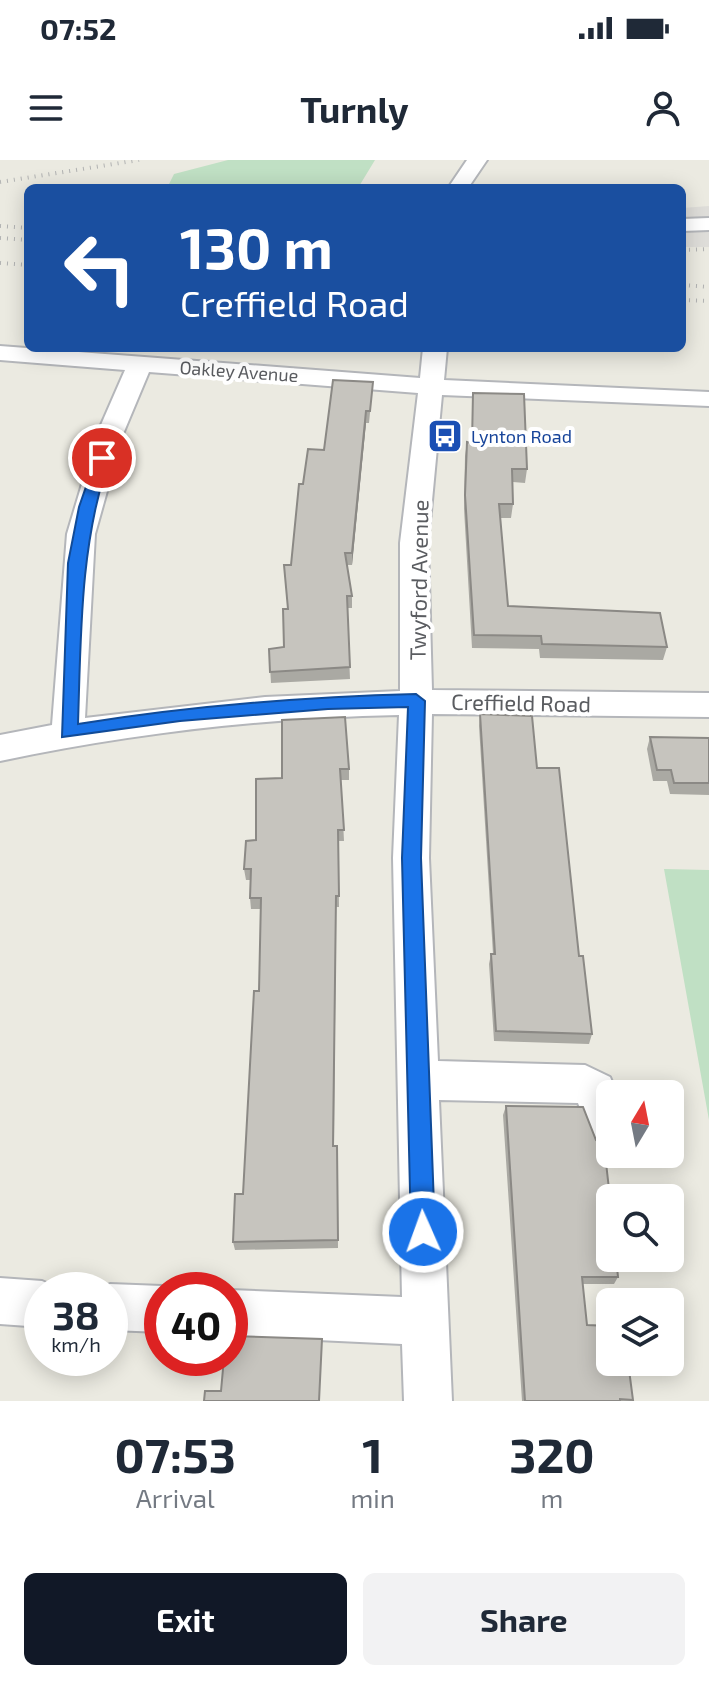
<!DOCTYPE html>
<style>
:root{--surface:#fff;--page:#f2f2f3;--text:#1f2937;--muted:#747a83;--accent:#111827}
body{margin:0;font-family:"Exo 2",sans-serif;background:var(--page);color:var(--text);height:100vh;display:flex;flex-direction:column;font-size:30px;white-space:nowrap}
*{box-sizing:border-box;margin:0}
p{font-size:26px;color:var(--muted)}
.icon{flex:none;width:44px;height:44px;fill:none;stroke:currentColor;stroke-width:2;stroke-linecap:round;stroke-linejoin:round}
.map{position:relative;height:1241px;overflow:hidden}
.side{display:flex;flex-direction:column;background:var(--surface);flex:1}
.side>*{flex:none}
.top-card{position:absolute;left:24px;top:24px;width:662px;height:168px;border-radius:12px;box-shadow:0 4px 20px #0003;background:#1a4fa0;color:#fff;overflow:hidden}
.needle{width:52px;rotate:10deg}
.controls{position:absolute;left:596px;top:920px;display:grid;gap:16px}
.controls a{display:grid;place-items:center;width:88px;height:88px;border-radius:12px;background:var(--surface);box-shadow:0 4px 20px #0003;font-size:40px}
.speed{position:absolute;left:24px;top:1112px;display:flex;gap:16px;font-size:40px;font-weight:700;text-align:center}
.speed>*{display:grid;place-content:center;width:104px;height:104px;border-radius:50%;background:var(--surface);box-shadow:0 4px 20px #0003;line-height:1}
.speed small{font-size:20px;font-weight:400}
.speed .limit{border:12px solid #d22;background:#fff;color:#111}
.pin{position:absolute;display:grid;place-items:center;width:68px;height:68px;color:#fff;margin:-34px;border:4px solid #fff;border-radius:50%;box-shadow:0 2px 8px #0007}
.me{position:absolute;width:88px;margin:-44px;rotate:358deg;stroke-linejoin:round;filter:drop-shadow(0 0 6px #0008)}
.turn{display:flex;align-items:center;gap:28px;height:168px;padding:0 24px;font-size:36px}
.turn .icon{width:104px;height:104px;stroke-width:2.5}
.turn b{display:block;font-size:56px;line-height:68px}
.eta{display:flex;justify-content:space-evenly;align-items:center;height:136px;text-align:center}
.eta b{font-size:48px;font-weight:700;line-height:56px}
.cta{display:flex;gap:16px;margin-top:auto;padding:16px 24px}
.cta a{flex:1;height:92px;border-radius:12px;background:var(--accent);color:#fff;font-size:32px;font-weight:700;line-height:92px;text-align:center}
.cta a+a{background:var(--page);color:var(--text)}
.status{display:flex;justify-content:space-between;align-items:center;height:56px;padding:0 40px;background:var(--surface);direction:ltr}
.status svg{height:22px;fill:currentColor}
header{display:flex;justify-content:space-between;align-items:center;height:104px;padding:0 24px;background:var(--surface);font-size:36px;font-weight:700}
.map>svg:first-child{display:block}
</style>
<div class="status"><b>07:52</b><svg viewBox="0 0 49 12"><path d="M0 12V9h3v3zM5 12V6h3v6zM10 12V3h3v9zM15 12V0h3v12zM26 1h20v11H26zM47 4h2v5h-2z"/></svg></div>
<header><svg class="icon" aria-label="menu" viewBox="0 0 24 24"><path d="M4 6h16M4 12h16M4 18h16"/></svg>Turnly<svg class="icon" aria-label="person" viewBox="0 0 24 24"><circle cx="12" cy="8" r="4"/><path d="M4 21q1-7 8-7t8 7"/></svg></header>
<div class="map">
<svg width="709" height="1241" viewBox="0 0 709 1241">
<rect width="100%" height="100%" fill="#ebeae1"/>
<path fill="#deddd9" d="M709,46V87H682V48Z"/>
<path fill="#c0e0c4" d="M228,0H375L358,28H167L174,14Z
M664,709L709,710V960Z"/>
<g fill="none" stroke-linecap="round" stroke-linejoin="round">
<g stroke="#b4b6ba" stroke-width="4">
<path id="minor" d="M467,0H487L468,28H448Z
M709,58V70L682,71V59Z
M0,186L420,218L423,188H447L444,220L709,232V246L442,235L428,383L432,530L709,533V557L432,554L429,698L438,901L585,905L610,917L617,934H610V994L595,988L578,943L439,940L452,1241H404L402,1184L230,1176V1130L402,1137L393,698L399,555C264,558 132,573 0,601V575L52,565L67,374L97,274L125,210L0,200ZM149,212L418,233L400,383V531L265,537L85,558L95,374L123,274Z
M0,1118L42,1121L58,1128L42,1130V1167L0,1164Z
M110,1124L162,1126L172,1130H162V1172L110,1170V1130H95Z"/>
</g>
<use href="#minor" fill="#fff" fill-rule="evenodd"/>
<path stroke="#b1b2b2" stroke-width="4" stroke-dasharray="1 6" stroke-linecap="butt" d="M0,22L139,0
M0,66L28,68
M0,78L28,80
M682,90L709,89
M0,103L28,105
M682,125L709,127
M682,140L709,141"/>
</g>
<path fill="#aaa9a3" d="M373,222L369,263H366L352,405H347L352,436V448H347L350,519L271,523L269,489L284,487L291,405L303,324L324,290Z
M473,233L527,309L525,323L513,322V344L511,358H500L508,446L667,487L663,500L540,498L539,489L472,488L464,349L465,296L467,282L472,283Z
M480,554L537,608L579,796L592,874L589,884L494,881L489,804L491,794H493L479,566Z
M282,560L349,609V620H341L344,681H338L339,747H336L334,986H337L338,1088L235,1090L233,1082L243,1034L259,831L261,749H251L250,738V720H246L244,709L282,618Z
M650,577L709,578V635L670,634L667,621H653L647,589Z
M506,946L618,1117L614,1124H583L587,1165L633,1240L631,1241H522L503,955Z"/>
<path fill="#8b8985" d="M366,251V263L352,405V393Z"/>
<path fill="#c6c4be" stroke="#8b8985" stroke-width="2" d="M333,220L373,222L370,251H366L352,393H345L352,436H347L350,507L270,512L269,489L284,487L283,449H288L284,405H291L299,324H303L308,289L324,290Z
M473,233L524,234L527,309H512L513,344H499L508,446L660,453L667,487L542,484L541,476L474,475L465,335L467,282L472,283Z
M480,554L532,556L537,608H559L579,796H583L592,874L496,871L491,794H495Z
M345,557L349,609H340L344,670H338L339,736H336L333,986H337L338,1080L233,1082L235,1034H243L254,831H259L261,738H250L251,709H244L246,681L256,680V619L282,618V560Z
M650,577L709,578V623H674L671,610H657Z
M506,946L583,947L596,980L604,985L610,1038V1098H616L618,1117H582L587,1165L610,1166V1202H628L633,1240L620,1239V1241H525Z
M230,1176L322,1179L319,1241H204L205,1231H221L224,1198H230Z"/>
<path fill="#1a73e8" stroke="#114b97" stroke-width="2" d="M97,295L109,298C80,387 81,471 78,564C190,546 302,537 416,534L425,541L421,698L435,1072L432,1080L423,1084L415,1080L411,1072L402,698L408,547L328,549L180,561L62,577L68,403L79,347Z"/>
<defs>
<g id="bus-square" transform="scale(1.8)"><rect x="-9" y="-9" width="18" height="18" rx="4" fill="#1a4fb4" stroke="#fff"/><path d="M-5-6H5V4H4V6H2V4H-2V6H-4V4H-5ZM-3.5-4V0h7V-4ZM-3.5 1.2v1.5H-2V1.2ZM2 1.2v1.5H3.5V1.2Z" fill="#fff"/></g>
</defs>
<g fill-rule="evenodd">
<use href="#bus-square" x="445" y="276"/>
</g>
<g text-anchor="middle" dominant-baseline="central" stroke-width="8" stroke-linejoin="round" paint-order="stroke">
<g font-size="18" fill="#5a5c60" stroke="#fff">
<text transform="translate(239 211) rotate(4)">Oakley Avenue</text>
</g>
<g font-size="18" fill="#164399" stroke="#fff" text-anchor="start">
<text x="471" y="276">Lynton Road</text>
</g>
<g font-size="22" fill="#5a5c60" stroke="#fff">
<text transform="translate(418 420) rotate(-89)">Twyford Avenue</text>
<text transform="translate(521 542) rotate(1)">Creffield Road</text>
</g>
</g>
</svg>
<div class="controls">
<a><svg class="needle" viewBox="-14 -14 28 28"><path d="M0-13l5 13h-10z" fill="#e53935"/><path d="M0 13l5-13h-10z" fill="#747a83"/></svg></a>
<a><svg class="icon" aria-label="search" viewBox="0 0 24 24"><circle cx="10" cy="10" r="6"/><path d="M15 15l6 6"/></svg></a>
<a><svg class="icon" aria-label="layers" viewBox="0 0 24 24"><path d="M12 4l9 5-9 5-9-5zM3 14l9 5 9-5"/></svg></a>
</div>
<div class="speed"><div>38<small>km/h</small></div><div class="limit">40</div></div>
<div class="pin" style="left:102px;top:298px;background:#d93025"><svg class="icon" aria-label="arrive" viewBox="0 0 24 24"><path d="M6 21V4h12l-3 4 3 4H6"/></svg></div>
<svg class="me" style="left:423px;top:1072px" viewBox="-20 -20 40 40"><circle r="17" fill="#1a73e8" stroke="#fff" stroke-width="3"/><path d="M0-11L8 9 0 5-8 9z" fill="#fff"/></svg>
<div class="top-card">
<div class="turn"><svg class="icon" aria-label="left" viewBox="0 0 24 24"><path d="M17 20v-9H6M10 6l-5 5 5 5"/></svg><div><b>130 m</b>Creffield Road</div></div>
</div>
</div>
<section class="side">
<div class="eta">
<div><b>07:53</b><p>Arrival</p></div>
<div><b>1</b><p>min</p></div>
<div><b>320</b><p>m</p></div>
</div>
<div class="cta"><a>Exit</a><a>Share</a></div>
</section>
